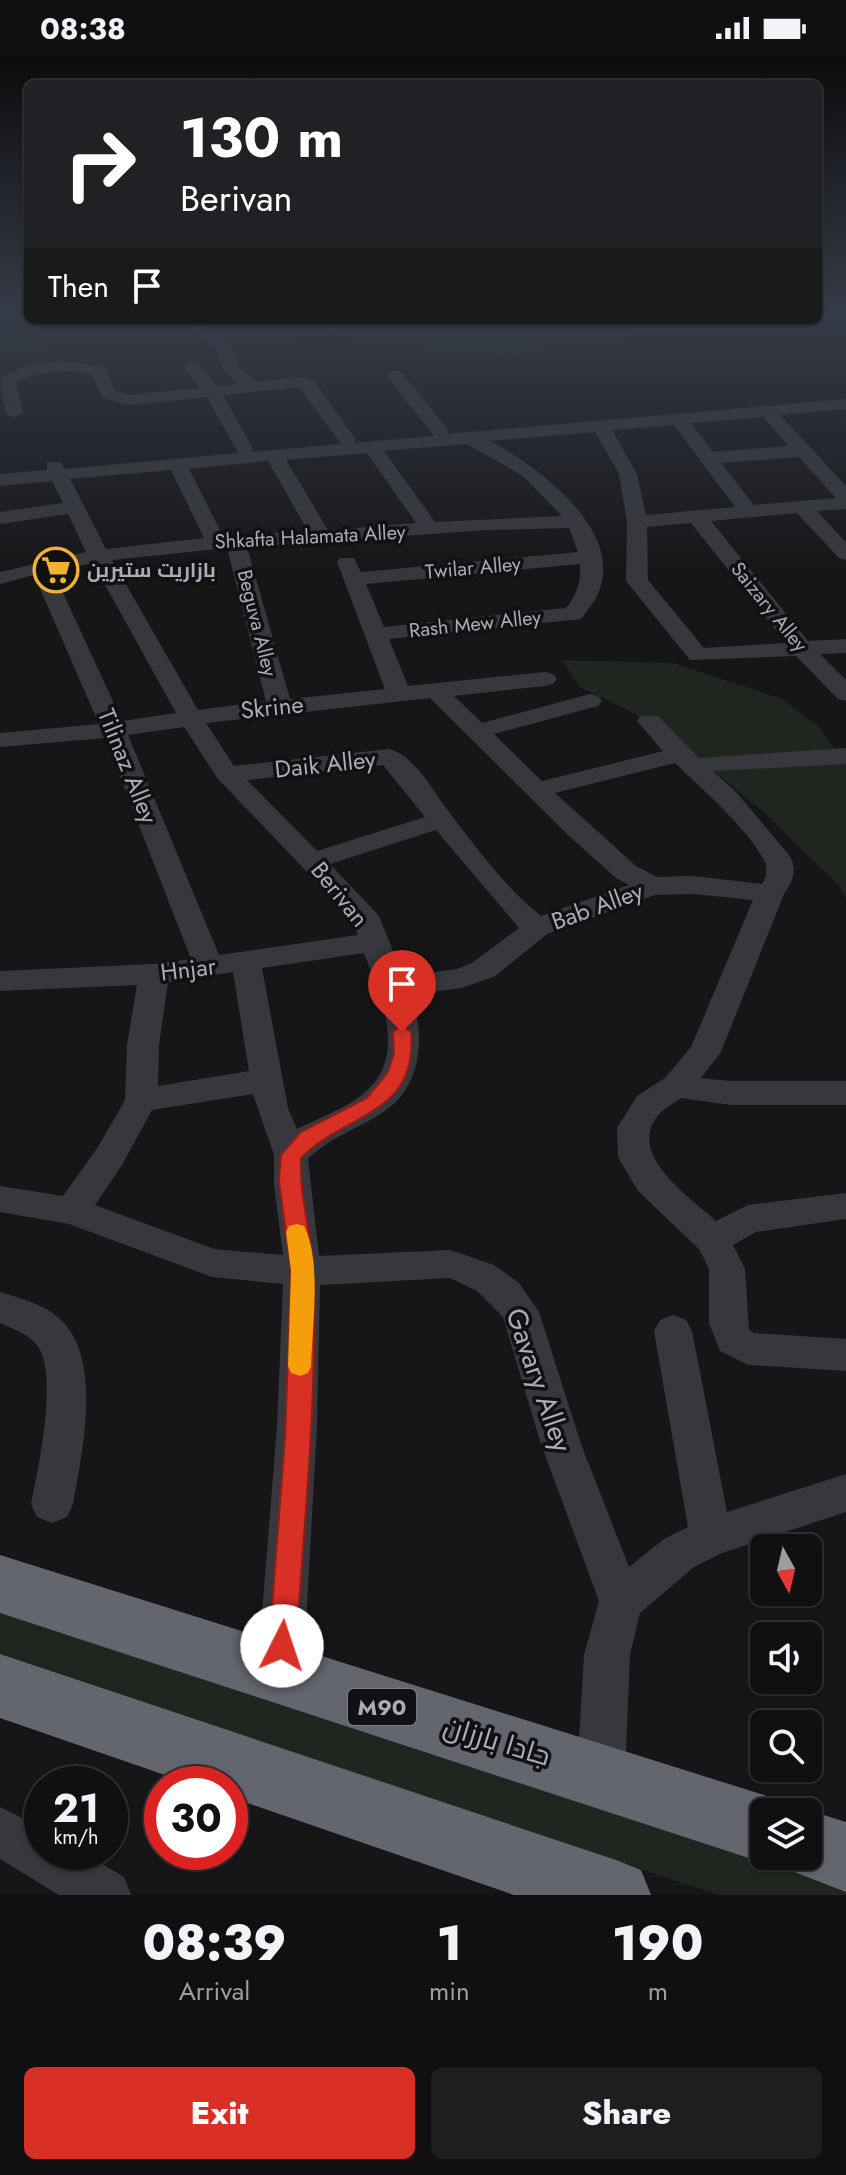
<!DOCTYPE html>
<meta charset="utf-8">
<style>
:root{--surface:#101012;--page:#1e1e20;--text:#f1f3f6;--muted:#9c9d9f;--line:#303032;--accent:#d93025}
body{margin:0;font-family:Jost,Cairo,sans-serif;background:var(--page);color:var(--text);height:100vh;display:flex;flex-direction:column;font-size:30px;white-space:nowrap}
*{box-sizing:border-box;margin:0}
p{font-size:26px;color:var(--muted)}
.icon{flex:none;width:44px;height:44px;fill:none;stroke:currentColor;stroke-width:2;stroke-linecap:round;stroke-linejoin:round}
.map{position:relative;height:1839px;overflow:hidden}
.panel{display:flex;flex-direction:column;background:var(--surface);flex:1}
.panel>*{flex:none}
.hud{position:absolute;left:24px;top:24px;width:798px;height:244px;border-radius:12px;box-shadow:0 2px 6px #0004,0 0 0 2px var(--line);background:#202124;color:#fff;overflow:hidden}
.needle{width:52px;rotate:172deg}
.controls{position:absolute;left:750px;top:1478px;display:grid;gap:16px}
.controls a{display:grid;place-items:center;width:72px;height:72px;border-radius:12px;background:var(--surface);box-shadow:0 2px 6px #0004,0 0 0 2px var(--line);font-size:40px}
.speed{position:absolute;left:24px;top:1710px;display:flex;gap:16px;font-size:40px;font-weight:700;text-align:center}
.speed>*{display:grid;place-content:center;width:104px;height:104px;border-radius:50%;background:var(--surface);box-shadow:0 2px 6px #0004,0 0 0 2px var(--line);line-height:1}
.speed small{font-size:20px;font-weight:400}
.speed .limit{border:12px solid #d22;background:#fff;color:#111}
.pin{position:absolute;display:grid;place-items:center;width:68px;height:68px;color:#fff;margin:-82px -34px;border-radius:50% 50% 50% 0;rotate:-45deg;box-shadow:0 0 8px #0007}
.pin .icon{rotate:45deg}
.me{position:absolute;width:88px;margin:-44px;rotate:4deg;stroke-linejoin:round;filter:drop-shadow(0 0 6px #0008)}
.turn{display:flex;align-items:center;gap:28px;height:168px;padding:0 24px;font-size:36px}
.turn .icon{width:104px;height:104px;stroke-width:2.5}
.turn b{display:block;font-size:56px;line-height:68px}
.then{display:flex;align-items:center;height:76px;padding:0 24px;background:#0003;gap:16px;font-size:30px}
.eta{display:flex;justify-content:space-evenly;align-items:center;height:136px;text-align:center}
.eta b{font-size:48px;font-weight:800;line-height:56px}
.cta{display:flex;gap:16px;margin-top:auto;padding:16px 24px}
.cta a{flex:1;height:92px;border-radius:12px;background:var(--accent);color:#fff;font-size:32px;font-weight:800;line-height:92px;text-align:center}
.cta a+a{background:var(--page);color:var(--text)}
.status{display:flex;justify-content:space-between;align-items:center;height:56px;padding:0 40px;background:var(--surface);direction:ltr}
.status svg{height:22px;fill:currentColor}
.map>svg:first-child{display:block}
</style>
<div class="status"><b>08:38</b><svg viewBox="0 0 49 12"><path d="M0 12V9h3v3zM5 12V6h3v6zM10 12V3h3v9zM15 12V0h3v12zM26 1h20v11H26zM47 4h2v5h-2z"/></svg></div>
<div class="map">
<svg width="846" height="1839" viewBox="0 0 846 1839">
<rect width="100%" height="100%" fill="#161618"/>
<path fill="#1e261f" d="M0,256H28V264H818V256H846V279L639,278L484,304L336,279L0,297Z
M562,604L673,607L782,643L818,670L846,708V843L839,830L767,759L660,670L580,631Z
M0,1557L846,1828V1839H719L0,1599Z"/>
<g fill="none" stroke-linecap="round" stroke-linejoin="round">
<path fill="#37383d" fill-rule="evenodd" d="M181,264H200L216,275L235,297L239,311L256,326L302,321L314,325L356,384L354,387L434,380L386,319L394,314L400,315L447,372L448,378L846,343V353L780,359L846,430V453L817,455L846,486V504L839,502L797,457L711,465L808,585L846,583V597L820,598L846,624V645L838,643L796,600L690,604L626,525L627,466L619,418L595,376L490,385C538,410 630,478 596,542C592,549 586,556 581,563L389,583L408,630L545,616L553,618L557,623L553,628L545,630L454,640L482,667L590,638L598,640L602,645L598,650L494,678L542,725L663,695L637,665L640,660H658L699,702L846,692V708L713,715L736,736L789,799C798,813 793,825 784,838L721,996L701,1022L731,1025H846V1049H731L681,1042C675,1047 666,1051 661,1056C622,1097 690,1141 716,1165L748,1149L846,1137V1163L756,1176L733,1189L745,1213L749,1274L754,1277L846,1283V1315L748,1309L720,1295L709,1267V1213L699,1193L638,1135L618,1101L617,1072L637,1040L665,1022L691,991L753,844L694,838L655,839L547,878L494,921L461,932L411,939C426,980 422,1032 382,1057C357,1073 329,1082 308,1103L319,1200L450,1194L494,1209L519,1227L539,1256L581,1388L629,1511L664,1483L688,1471L654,1275L660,1264L673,1259L686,1264L692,1275L727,1456L846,1418V1456L722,1497L694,1511L640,1557L630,1599L625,1717L618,1734L601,1741L584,1734L577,1717L584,1599L599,1545L541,1388L503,1261L477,1235L450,1222L320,1229L317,1370L303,1620L296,1636L280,1643L264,1636L257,1620L277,1370L283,1228L212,1221L69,1168L0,1156V1130L63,1140L98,1091L125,1044L127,989L137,929L0,935V915L154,908L191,903L105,682L0,691V677L99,668L34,519L0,528V516L86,496L68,458L0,468V456L63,447L52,425L0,430V418L47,414V406H61L65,413L238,397L207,341L129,349L102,342L93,319C70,312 37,314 16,327L23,357L14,362L5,357L0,323C26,302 75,302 106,312L115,335L130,339L200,332L183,311L191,306L197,307L217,330L238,328L223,313L216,293ZM299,331L341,388L251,396L253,393L223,339ZM763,361L789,390L713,396L691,367ZM674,369L735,451L646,459L637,418L612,374ZM467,388L523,420L562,460L435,466L384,395ZM367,397L416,467L328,474L286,404ZM799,401L836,442L754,449L721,407ZM268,405L308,475L223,480L189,413ZM171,414L204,482L106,493L70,423ZM691,467L786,587L704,592L648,524L647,471ZM569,472L578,496L361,516L354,502H340L337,506L385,633L290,643L247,491L488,474ZM227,492L266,645L198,654L112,504ZM93,507L176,657L122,665L53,515ZM580,508C581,526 577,538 566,552L384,571L366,528ZM430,642L569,780L616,822L629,829L541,860C506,833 476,791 449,756C433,736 416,700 389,693L234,710L206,667ZM184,671L218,723L352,863L358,879L219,899L128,679ZM675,707C700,731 747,772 764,804C768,811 767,821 762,828L694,820L657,821L636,810L555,737ZM383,709L425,761L317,795L247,724ZM436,774L519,872L472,907L457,913L403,920L379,860L330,808ZM364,897C381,942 409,1001 363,1038C345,1053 318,1062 297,1073L288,1052L262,912ZM233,916L249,1015L158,1030L159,989L168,926ZM253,1038L274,1099V1129L283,1199L214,1193L95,1149L122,1109L152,1054Z
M0,1236C20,1242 46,1249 61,1264C103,1304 82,1397 73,1448L67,1461L52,1467L37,1461L31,1448C38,1414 59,1317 37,1289C28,1278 13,1273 0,1267Z
M0,1751L42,1772V1796H82L124,1821L131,1839H59L0,1803Z"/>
<path fill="#63666e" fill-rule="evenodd" d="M0,1499L764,1739L788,1749L791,1756H764V1800H808V1756H802L808,1754L846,1766V1836L784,1812L779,1801L764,1807L0,1557Z
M0,1598L616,1804L641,1814L651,1839H514L230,1741V1728H191L0,1662Z"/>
</g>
<linearGradient id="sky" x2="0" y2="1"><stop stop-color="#0c0c0d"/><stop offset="0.5" stop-color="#363c48"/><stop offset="1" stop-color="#363c48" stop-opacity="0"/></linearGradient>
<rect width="846" height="513" fill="url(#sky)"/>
<path fill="#d93025" stroke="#8d1f18" stroke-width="2" d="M402,969L411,976C418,1060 346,1056 301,1102C299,1141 312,1178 313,1217C318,1340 304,1467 296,1590L292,1599L282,1603L273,1599L269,1590L285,1382L291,1215L279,1125L281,1099L301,1076L367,1042L388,1016L394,997L393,976Z"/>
<path fill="#f59e0b" d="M297,1168L304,1170C322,1204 312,1272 311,1310L308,1317L300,1320L291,1317L288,1310L291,1215L286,1176L289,1170Z"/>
<defs>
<g id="supermarket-ring" transform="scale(2.3)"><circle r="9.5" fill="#111113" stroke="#f2b134" stroke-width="1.5"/><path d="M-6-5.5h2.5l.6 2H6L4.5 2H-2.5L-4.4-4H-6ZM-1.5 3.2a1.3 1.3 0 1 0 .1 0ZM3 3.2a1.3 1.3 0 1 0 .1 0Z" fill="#f2b134"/></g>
</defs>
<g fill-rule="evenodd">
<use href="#supermarket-ring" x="56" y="514"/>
</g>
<g text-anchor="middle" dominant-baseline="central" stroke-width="7" stroke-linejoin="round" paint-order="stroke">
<g font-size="20" fill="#a8adb8" stroke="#111113">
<text transform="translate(310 481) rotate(-3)">Shkafta Halamata Alley</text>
<text transform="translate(473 512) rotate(-5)">Twilar Alley</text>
<text transform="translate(769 551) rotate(51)">Saizary Alley</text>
<text transform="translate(257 567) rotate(76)">Beguva Alley</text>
<text transform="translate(475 568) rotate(-6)">Rash Mew Alley</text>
</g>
<g font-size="20" font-weight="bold" fill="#a8adb8" stroke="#111113" text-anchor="start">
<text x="87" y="514">بازاريت ستيرين</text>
</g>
<rect fill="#111113" stroke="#7b7e86" stroke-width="2" x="348" y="1633" width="68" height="36" rx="6"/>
<g font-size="22" font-weight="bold" fill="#a8adb8">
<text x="382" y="1651">M90</text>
</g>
<g font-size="24" fill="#a8adb8" stroke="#111113">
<text transform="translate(272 651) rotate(-6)">Skrine</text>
<text transform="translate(325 708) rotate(-6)">Daik Alley</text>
<text transform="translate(128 710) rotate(68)">Tilinaz Alley</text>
<text transform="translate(340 838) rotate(51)">Berivan</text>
<text transform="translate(597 850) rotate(-20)">Bab Alley</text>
<text transform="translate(188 913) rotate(-7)">Hnjar</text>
</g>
<g font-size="28" fill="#a8adb8" stroke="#111113">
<text transform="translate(539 1324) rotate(71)">Gavary Alley</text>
<text transform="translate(497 1685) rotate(17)">جادا بارزان</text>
</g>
</g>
</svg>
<div class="controls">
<a><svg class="needle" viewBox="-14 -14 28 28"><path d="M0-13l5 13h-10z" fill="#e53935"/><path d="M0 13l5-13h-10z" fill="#9c9d9f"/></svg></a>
<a><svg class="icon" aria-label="sound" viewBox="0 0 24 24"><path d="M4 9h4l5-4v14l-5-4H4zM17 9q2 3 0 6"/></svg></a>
<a><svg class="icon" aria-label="search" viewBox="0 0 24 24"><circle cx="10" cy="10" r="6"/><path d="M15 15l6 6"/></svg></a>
<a><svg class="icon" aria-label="layers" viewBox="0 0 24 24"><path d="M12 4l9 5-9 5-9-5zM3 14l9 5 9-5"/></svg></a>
</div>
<div class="speed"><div>21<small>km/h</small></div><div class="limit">30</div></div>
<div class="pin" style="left:402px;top:976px;background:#d93025"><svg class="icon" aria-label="arrive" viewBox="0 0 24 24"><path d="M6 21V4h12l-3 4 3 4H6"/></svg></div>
<svg class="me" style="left:282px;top:1590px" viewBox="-20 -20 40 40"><circle r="19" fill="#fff"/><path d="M0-13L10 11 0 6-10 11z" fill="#d93025"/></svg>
<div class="hud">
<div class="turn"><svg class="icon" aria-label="right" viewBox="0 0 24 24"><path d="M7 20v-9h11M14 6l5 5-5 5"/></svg><div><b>130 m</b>Berivan</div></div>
<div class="then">Then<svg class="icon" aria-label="arrive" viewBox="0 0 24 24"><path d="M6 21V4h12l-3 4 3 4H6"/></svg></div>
</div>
</div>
<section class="panel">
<div class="eta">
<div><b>08:39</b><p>Arrival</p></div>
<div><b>1</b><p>min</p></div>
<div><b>190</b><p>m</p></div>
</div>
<div class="cta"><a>Exit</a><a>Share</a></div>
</section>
